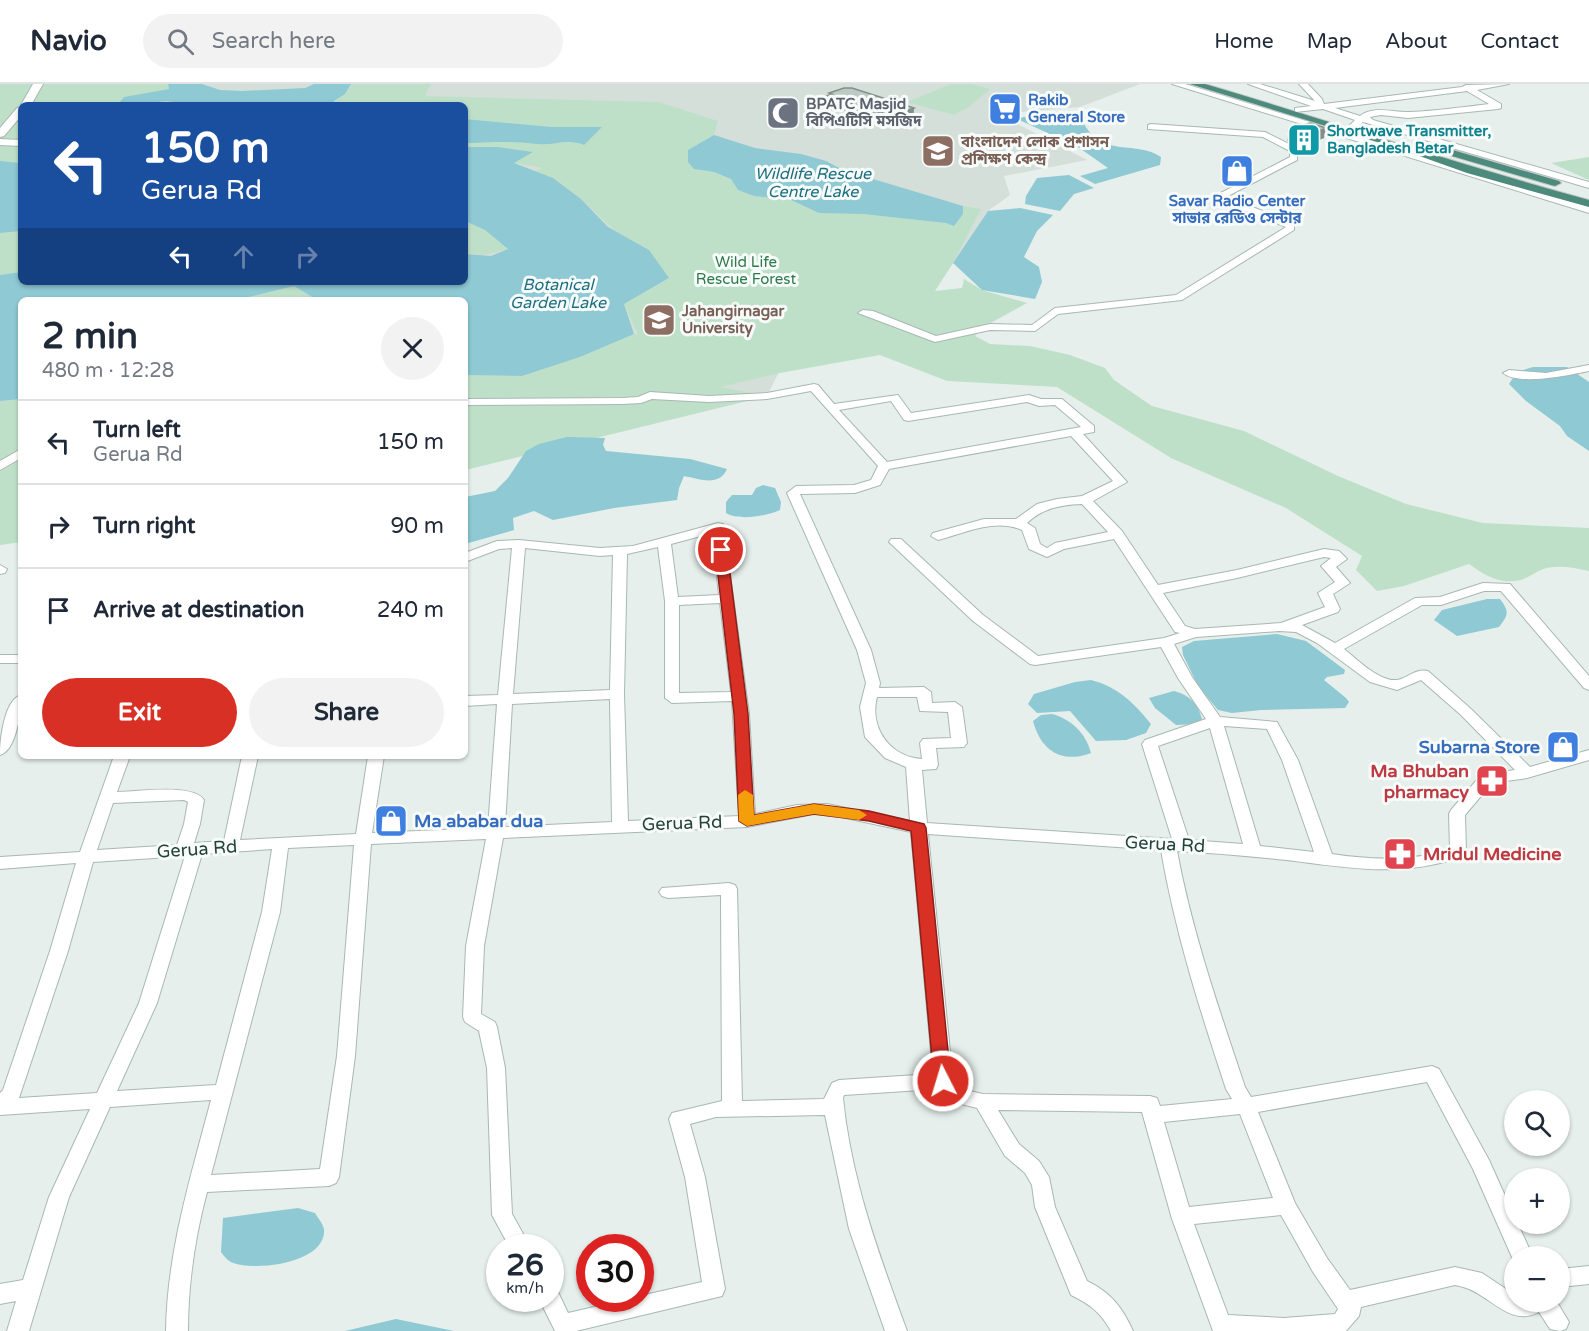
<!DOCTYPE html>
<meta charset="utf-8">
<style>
:root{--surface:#fff;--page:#f2f2f3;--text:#1f2937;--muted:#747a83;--line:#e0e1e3;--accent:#d93025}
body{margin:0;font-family:"Varela Round","Noto Sans Bengali",sans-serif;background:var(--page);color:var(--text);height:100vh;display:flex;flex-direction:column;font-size:22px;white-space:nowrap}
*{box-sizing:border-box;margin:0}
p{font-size:20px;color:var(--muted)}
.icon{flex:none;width:33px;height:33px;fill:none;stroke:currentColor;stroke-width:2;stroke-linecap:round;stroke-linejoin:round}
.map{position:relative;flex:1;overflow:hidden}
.drawer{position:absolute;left:18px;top:213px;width:450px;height:462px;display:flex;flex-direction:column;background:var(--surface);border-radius:9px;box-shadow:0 2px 4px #0004}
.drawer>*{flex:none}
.banner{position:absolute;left:18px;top:18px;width:450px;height:183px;border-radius:9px;box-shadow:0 2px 4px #0004;background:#1a4fa0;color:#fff;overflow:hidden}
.buttons{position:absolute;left:1504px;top:1006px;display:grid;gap:12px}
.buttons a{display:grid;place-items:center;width:66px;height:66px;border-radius:50%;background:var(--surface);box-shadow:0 2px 4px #0004;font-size:30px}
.speed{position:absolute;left:486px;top:1150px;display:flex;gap:12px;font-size:30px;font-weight:700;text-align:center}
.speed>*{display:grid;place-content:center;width:78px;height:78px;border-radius:50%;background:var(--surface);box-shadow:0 2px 4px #0004;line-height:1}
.speed small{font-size:15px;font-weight:400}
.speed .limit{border:9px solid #d22;background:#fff;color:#111}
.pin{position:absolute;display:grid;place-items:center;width:51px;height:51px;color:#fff;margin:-26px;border:3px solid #fff;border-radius:50%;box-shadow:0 2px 6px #0007}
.me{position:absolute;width:66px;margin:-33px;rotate:355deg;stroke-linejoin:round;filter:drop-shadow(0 0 4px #0008)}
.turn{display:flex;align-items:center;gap:21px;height:126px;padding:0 24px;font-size:27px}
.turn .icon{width:78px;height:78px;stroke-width:2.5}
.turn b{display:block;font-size:42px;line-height:51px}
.lanes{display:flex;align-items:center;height:57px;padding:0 24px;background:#0003;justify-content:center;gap:30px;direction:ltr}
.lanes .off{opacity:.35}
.round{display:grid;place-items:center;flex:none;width:63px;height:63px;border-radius:32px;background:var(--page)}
.headline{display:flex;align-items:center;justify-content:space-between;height:102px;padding:0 24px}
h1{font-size:36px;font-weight:700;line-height:45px}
.primary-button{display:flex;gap:12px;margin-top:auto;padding:12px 24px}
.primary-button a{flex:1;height:69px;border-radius:36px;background:var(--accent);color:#fff;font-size:24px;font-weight:700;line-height:69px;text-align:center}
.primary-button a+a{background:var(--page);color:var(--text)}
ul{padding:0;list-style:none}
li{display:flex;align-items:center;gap:18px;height:84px;padding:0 24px;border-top:2px solid var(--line)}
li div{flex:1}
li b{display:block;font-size:22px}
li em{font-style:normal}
header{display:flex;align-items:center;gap:36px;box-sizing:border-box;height:84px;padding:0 30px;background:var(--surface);border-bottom:2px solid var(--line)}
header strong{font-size:28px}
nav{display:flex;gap:33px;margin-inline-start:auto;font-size:21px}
.search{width:420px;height:54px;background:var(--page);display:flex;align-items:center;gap:15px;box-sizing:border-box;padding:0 21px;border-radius:33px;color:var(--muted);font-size:22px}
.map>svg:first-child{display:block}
</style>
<header>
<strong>Navio</strong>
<div class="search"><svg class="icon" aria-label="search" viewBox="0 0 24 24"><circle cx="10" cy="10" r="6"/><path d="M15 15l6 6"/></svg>Search here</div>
<nav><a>Home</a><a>Map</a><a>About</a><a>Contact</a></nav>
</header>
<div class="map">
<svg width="1589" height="1247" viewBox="0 0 1589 1247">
<rect width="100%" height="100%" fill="#e6efeb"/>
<path fill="#d4dfda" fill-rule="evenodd" d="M0,0H1140L1080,23L998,30L1087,76L1004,92L1010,111L988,127L934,207L795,256L767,312L465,386V216H21V457L0,460ZM21,21H465V198H21Z"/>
<path fill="#bfe0c8" d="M0,0H169V5L125,13L133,21L166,17L194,21H21V79L0,77Z
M351,0H431L425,12L659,18L718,37L714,51L688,66L694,85L714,88L731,95L738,106L754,112L791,116L819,129L863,130L946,139L963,122L981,125L953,179L935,207L962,204L964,195L982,206L1027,219L985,242L975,252L990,260L1030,262L1070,271L1105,284L1114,296L1152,322L1244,347L1338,392L1406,420L1483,439L1589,444V487C1575,484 1561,481 1547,484C1538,486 1530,493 1521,496C1500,501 1484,491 1469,480L1404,502L1377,507L1356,486L1362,472L1286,424L1171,374L1057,303L947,297L880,271L780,289L720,303L767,312L465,386V291L522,292L580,273L634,250L638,251L624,220L668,195L649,166L615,147L581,115L535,87L542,84L514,79L532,68L498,63H465V58L526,57L538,60L578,58L552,43L465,35V21H334V17L345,10Z
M951,0H972L990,5L969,23L954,31L907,18Z
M1589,73V96L1551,79Z
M465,137L485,146L508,165L484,171L465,170Z
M21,147V188L0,191V149Z
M294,202L315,214L236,216Z
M21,315V458L0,461V317Z"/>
<path fill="#8ec9d4" d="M168,0H202L220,6L242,7L305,4L314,0H351L345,10L334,17V21H194L166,17L133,21L119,19L124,13L169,5Z
M1057,29L1091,32L1084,40C1103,74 1136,56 1161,73L1160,81L1095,100L1080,92L1108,84L1078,63L1015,34Z
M465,35L552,43H602L584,61C568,54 553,62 537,60C515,57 493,58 470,59L465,58Z
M714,51L755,64L801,70L826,77L843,86L963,122V130L954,142L946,139L863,130L819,129L791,116L754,112L738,106L731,95L714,88L694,85L688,78V66Z
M465,63H498L533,68L514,79L553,94L581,115L608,143L649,166L669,194L624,220L634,250L580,273L522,292L465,291V216H313L314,214L294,202L236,216H21V315L0,317V191L21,188V198H465V170L491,172L508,165L485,146L465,137Z
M0,77L21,79V147L0,149Z
M1069,91L1094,104L1074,110L1060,127L1025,120L1026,112L1037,94Z
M1020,124L1053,131L1037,147L1024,173L1039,183L1042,198L1035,215L982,206L953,179L988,127Z
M1533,283H1567L1589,298V367L1567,352L1560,342L1526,317L1509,300L1517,288Z
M567,353L605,354L603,361L606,367L690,375L727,385C719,403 700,395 684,392L679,404L677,416L614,424L553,436L534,427L513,434L514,446L465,460V413L495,407L508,394L526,367L539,360Z
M763,401L775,404L781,418L780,426C768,432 738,437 726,429V418L732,411H752L756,404Z
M1487,515H1500C1510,528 1508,531 1499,543L1457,552L1434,536L1442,526Z
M1277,550L1306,557L1345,586L1344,590L1327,593L1324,596L1346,614L1349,618L1345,624L1261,626L1232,629L1218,626L1198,602L1183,571L1182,563L1194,557Z
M1091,596C1118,603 1133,618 1151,640L1146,649L1126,656L1096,657L1070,627L1037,629L1028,620L1034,610L1075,598Z
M1174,607C1190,611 1198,620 1202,635L1197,640L1176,641L1155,624L1149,614Z
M1052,630C1071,635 1086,649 1091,669C1062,680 1041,667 1033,637L1041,631Z
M298,1124L315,1129C318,1134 323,1140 324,1145C327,1180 253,1188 231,1178C227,1176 224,1172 221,1168L223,1134Z
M396,1235L454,1247H455H345Z"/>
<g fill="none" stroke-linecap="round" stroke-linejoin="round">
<g stroke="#a8b8b2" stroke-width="2">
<path id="minor" d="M1172,0H1185L1589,123V129Z
M1248,0H1260L1315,17L1299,0H1308L1322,15L1324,20L1462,3L1466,1L1509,0L1477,6L1501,20V24L1498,25L1408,34L1381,31L1370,33L1373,36L1589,98V104L1363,38L1356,44H1350L1349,42L1355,36L1323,25L1295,28V24L1311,22ZM1467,7L1489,20C1463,23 1436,27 1410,28C1393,29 1375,21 1360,32L1335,24Z
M1151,40L1265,48L1297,64V76L1226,113L1294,139V146L1182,216L1058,230L1035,247L990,246L935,258L858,229L863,226L873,227L936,252L990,240L1032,241L1055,224L1176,211L1286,143L1213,113L1290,73V67L1263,53L1148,45V41Z
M0,55L21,56V62L0,61Z
M1589,281V287C1569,291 1519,302 1503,289L1509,286L1546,289Z
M814,300L818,301L834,320L898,311L911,329L1029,311L1041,315H1062L1094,342V348L1083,350L1127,398L1093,417L1122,447L1158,501L1237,486L1324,465L1339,467L1347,475L1336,483L1350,499L1333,510L1340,525L1338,528L1302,541L1335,559L1415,514L1440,513L1483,499L1510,500L1589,592V606L1584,604L1501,507H1484L1441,521H1422L1344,565C1357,575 1379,598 1397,596C1408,594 1416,584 1428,587L1471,625L1530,683L1589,666V676L1527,694L1492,699L1465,731L1466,768L1464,772C1402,794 1350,784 1287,776C1251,772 1214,769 1177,767C1192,848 1219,925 1245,1003L1251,1013L1432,982L1439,985L1489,1076L1515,1134V1140H1518L1533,1173H1515V1180L1473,1085L1427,998L1258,1028L1295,1119L1327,1174L1350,1206L1455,1183L1482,1189L1515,1211V1218H1557L1569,1238L1566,1245L1560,1247L1550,1245L1539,1228C1512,1243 1493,1215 1469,1205C1465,1203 1459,1202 1455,1201L1361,1223L1359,1232L1346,1247H1213L1172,1135L1142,1028L998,1026L1019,1060L1039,1077L1049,1093L1055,1123L1087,1197C1111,1209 1122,1223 1133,1247H1111C1101,1229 1090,1220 1071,1211L1035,1123L1032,1101L1025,1089L1005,1072L977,1024L942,1015L937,1005L844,1011L843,1014C851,1095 879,1171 907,1247H885L849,1145L825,1031L716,1033L690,1040L705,1093L725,1205L722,1212L576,1247H555L539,1215H550V1206L558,1208L568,1229L629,1215H640V1212L702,1198L685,1093L669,1035L672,1029L722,1017L721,811L668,814L662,812L659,808L662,804L729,799L735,801L737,805L742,1017L824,1015L832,999L839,996L933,990L911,748L841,733L814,730L747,743L503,754L484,862L481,930L495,938L497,943L505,984L512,1130L531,1164H510L492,1131L487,984L479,947L465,938L463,933L466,862L486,755L371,760L355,972L339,1093L336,1099L329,1102L207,1108C195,1153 188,1201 188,1247H166C167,1168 191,1092 211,1016L110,1023L69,1113L29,1247H7L16,1217L0,1220V1200L23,1196L49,1113L90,1025L0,1031V1009L3,1006L50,867L76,779L0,785V773L80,768L114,672H130L117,708C137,708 193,699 204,716L200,740L194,759L224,757L242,672H258L240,756L356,750L368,672H384L372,749L488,744L497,620L465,622V612L498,611L512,464L499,465L465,478V469L497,457L519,456L600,464L633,462L718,439L723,440L749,630L755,730L797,721L827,720L910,737L906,683L885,674L865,653L860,623L866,599L857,566L787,409L796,402L854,401L871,396L878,382L811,307L767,315L709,318L652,315L641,319L622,320L465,321V315L622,314L638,313L650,308L709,312L767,309ZM891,317L904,336L908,337L1027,318L1039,322L1055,321L1081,343L887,378L839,326ZM1071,352L1113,397L1082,412L1057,415L1037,420L1016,435H984L933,449L931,452L938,456C965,449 995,434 1022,446L1029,465L1047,473L1064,465L1114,455L1175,548L1180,549L1164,554L1038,572L983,531L901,455H891L889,458L973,537L1030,580L1035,581L1161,563L1178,594L1206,635L1145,656L1142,660L1172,755L927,739L922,686L936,685L938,681L936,664L964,663L967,659L962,623L955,618L932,619L931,608L924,603L879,604L880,599L871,566L800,410L855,409L880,401L889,385ZM1082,420L1108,448L1055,459L1047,464L1040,460L1035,444L1027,439C1043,424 1060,421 1082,420ZM712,449L719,511L678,513L671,460ZM658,463L665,517V614L672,619L732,617L739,732L628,737L624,610L627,470ZM525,464L600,472L613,471L610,606L513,610ZM1324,473L1331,474L1321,482L1335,498L1318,509L1325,523L1281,539L1195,545L1185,542L1163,509L1237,494ZM720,519L731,608L679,609V521ZM1279,547L1296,548L1317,559L1370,598L1397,606L1421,596L1461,631L1515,686L1481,691L1451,726L1449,730L1450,765C1412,778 1371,776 1332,770L1298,676L1277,638L1220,633L1192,593L1174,560L1196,553ZM877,613H917L920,627L948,628L951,654L923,655L920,659L922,675C890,673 869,644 877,613ZM610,615L612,738L505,743L512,620ZM1224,642L1267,645L1282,676L1314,768L1260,762ZM1210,644L1243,760L1189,756L1158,662ZM184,716L188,718L184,740L177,761L97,766L113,719ZM928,750L1161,766C1175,848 1200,926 1226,1005L1232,1015L1160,1022L1157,1014L1150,1012L983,1010L956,1004L953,997ZM354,761L337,972L320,1085L211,1091L280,828L288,764ZM272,765L262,828L216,1001L117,1007L157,919L202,770ZM185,772L139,919L97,1009L19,1014L68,867L93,778ZM1240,1030L1273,1114L1189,1123L1164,1038ZM1281,1131L1313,1188L1338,1225L1335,1230L1284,1234L1228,1231L1194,1140Z
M21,365V374L0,386V377Z
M0,481L7,485L5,489L0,490Z
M0,571H21V579H0Z
M21,611C21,626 17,666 0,671C0,656 4,616 21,611Z
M1589,1182V1200L1560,1203V1185Z"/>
</g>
<g stroke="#a8b8b2" stroke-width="2">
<path id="tertiary" d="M33,0H43L31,21H21Z
M21,23V32L4,52L0,53V44L17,24Z"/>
</g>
<g stroke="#c2cac8" stroke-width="2">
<path id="trunk" d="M1190,0H1205C1333,38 1460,81 1589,116V123L1467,89L1397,64Z
M1432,60L1559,97L1561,99L1555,102L1551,101L1428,65L1427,63Z"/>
</g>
<use href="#minor" fill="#fff" fill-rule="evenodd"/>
<use href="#tertiary" fill="#fff" fill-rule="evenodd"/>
<use href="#trunk" fill="#4c8a7c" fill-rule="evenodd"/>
</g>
<path fill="#a1aea9" d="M829,9L914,24L913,33L892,42L827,21V12L829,11Z
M1289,47L1324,54L1300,63L1287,57Z"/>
<path fill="#838d89" d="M914,24L913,33L892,42V32Z
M1326,44L1324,54L1300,63L1301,54Z"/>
<path fill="#bbcac4" stroke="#838d89" stroke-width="1.5" d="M844,4H852L914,24L892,32L827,12L832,10L829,9Z
M1310,39L1326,44L1301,54L1289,47Z"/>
<path fill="#d93025" stroke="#8d1f18" stroke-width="1.5" d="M721,462L727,466L748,630L754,731L814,720L869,727L924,740L926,744L951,997L949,1002L943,1004L936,1002L934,997L911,747L869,737L814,730L747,742L739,737L734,630L715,466Z"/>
<path fill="#f59e0b" d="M745,706L753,711L754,731L814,720L859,726L867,731L859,736L814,730L747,742L739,737L738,711Z"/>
<defs>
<g id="supermarket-square" transform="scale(1.725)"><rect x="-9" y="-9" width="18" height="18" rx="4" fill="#3f7fe0" stroke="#f7fbf9"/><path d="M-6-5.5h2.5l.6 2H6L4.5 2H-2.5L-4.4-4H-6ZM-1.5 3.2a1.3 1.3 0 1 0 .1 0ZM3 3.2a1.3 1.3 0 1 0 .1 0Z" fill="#fff"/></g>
<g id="mosque-square" transform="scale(1.725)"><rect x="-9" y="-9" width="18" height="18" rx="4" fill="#6b7280" stroke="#f7fbf9"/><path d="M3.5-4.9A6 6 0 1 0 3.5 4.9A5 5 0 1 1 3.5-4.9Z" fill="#fff"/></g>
<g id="building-square" transform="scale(1.725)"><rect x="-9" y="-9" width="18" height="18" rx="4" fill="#0f9aa8" stroke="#f7fbf9"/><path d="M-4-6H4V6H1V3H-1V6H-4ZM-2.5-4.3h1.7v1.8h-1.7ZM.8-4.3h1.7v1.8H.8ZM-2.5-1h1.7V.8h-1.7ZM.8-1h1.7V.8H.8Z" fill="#fff"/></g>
<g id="university-square" transform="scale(1.725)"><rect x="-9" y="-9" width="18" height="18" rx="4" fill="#8d6e63" stroke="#f7fbf9"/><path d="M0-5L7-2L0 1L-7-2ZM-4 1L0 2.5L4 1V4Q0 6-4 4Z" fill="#fff"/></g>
<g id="shop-square" transform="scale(1.725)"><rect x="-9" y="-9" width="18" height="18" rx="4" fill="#3f7fe0" stroke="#f7fbf9"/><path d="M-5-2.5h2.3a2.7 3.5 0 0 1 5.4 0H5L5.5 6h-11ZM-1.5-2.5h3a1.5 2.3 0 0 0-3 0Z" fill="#fff"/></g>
<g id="pharmacy-square" transform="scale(1.725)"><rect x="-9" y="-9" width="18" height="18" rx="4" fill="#e0444e" stroke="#f7fbf9"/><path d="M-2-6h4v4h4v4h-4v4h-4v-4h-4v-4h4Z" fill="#fff"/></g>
</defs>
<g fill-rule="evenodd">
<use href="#supermarket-square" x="1005" y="25"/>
<use href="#mosque-square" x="783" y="29"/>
<use href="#building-square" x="1304" y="56"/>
<use href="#university-square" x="938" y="67"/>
<use href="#shop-square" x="1237" y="87"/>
<use href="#university-square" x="659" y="236"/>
<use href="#shop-square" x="1563" y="663"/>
<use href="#pharmacy-square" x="1492" y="697"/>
<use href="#shop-square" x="391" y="737"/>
<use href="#pharmacy-square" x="1400" y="770"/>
</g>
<g text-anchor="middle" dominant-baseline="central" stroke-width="6" stroke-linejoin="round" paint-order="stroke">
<g font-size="15" font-weight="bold" fill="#366cbe" stroke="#f7fbf9" text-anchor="start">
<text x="1028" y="16">Rakib<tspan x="1028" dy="17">General Store</tspan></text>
<text x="1237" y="117" text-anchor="middle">Savar Radio Center<tspan x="1237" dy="17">সাভার রেডিও সেন্টার</tspan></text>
</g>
<g font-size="15" font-weight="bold" fill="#5b616d" stroke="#f7fbf9" text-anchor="start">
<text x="806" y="20">BPATC Masjid<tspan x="806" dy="17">বিপিএটিসি মসজিদ</tspan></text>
</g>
<g font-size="15" font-weight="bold" fill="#0d838f" stroke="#f7fbf9" text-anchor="start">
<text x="1327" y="47">Shortwave Transmitter,<tspan x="1327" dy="17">Bangladesh Betar</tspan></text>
</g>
<g font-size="15" font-weight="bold" fill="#785e54" stroke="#f7fbf9" text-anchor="start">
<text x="961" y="58">বাংলাদেশ লোক প্রশাসন<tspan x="961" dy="17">প্রশিক্ষণ কেন্দ্র</tspan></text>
<text x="682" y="227">Jahangirnagar<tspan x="682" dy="17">University</tspan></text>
</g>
<g font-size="15" fill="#2d7a4b" stroke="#f7fbf9">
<text x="746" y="178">Wild Life<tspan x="746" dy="17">Rescue Forest</tspan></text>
</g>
<g font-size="16" font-style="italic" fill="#1c6f80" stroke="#f7fbf9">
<text x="813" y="90">Wildlife Rescue<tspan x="813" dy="18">Centre Lake</tspan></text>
<text x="558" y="201">Botanical<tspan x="558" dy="18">Garden Lake</tspan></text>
</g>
<g font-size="18" font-weight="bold" fill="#366cbe" stroke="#f7fbf9" text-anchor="end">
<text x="1540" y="663">Subarna Store</text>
<text x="414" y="737" text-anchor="start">Ma ababar dua</text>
</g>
<g font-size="18" font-weight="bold" fill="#be3a42" stroke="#f7fbf9" text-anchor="end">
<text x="1469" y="687">Ma Bhuban<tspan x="1469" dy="21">pharmacy</tspan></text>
<text x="1423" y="770" text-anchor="start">Mridul Medicine</text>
</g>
<g font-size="18" fill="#24423a" stroke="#f7fbf9">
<text transform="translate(682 739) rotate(-2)">Gerua Rd</text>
<text transform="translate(1165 760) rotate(3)">Gerua Rd</text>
<text transform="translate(197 765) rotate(-4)">Gerua Rd</text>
</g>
</g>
</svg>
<div class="buttons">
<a><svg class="icon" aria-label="search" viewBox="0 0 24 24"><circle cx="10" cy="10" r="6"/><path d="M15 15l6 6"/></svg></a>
<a>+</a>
<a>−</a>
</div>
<div class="speed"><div>26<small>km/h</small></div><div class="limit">30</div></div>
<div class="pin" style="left:721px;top:466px;background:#d93025"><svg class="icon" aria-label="arrive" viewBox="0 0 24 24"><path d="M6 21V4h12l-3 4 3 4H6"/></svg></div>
<svg class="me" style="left:943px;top:997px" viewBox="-20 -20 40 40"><circle r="17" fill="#d93025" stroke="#fff" stroke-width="3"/><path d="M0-11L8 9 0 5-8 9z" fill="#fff"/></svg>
<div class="banner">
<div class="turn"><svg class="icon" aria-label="left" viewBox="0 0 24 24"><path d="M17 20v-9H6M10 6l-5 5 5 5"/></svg><div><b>150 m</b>Gerua Rd</div></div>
<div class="lanes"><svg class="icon" aria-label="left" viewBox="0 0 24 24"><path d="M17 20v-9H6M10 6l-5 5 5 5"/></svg><svg class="icon off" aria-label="ahead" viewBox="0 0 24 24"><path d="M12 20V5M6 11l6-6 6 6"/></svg><svg class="icon off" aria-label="right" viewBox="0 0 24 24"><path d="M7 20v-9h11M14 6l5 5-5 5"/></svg></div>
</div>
<section class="drawer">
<div class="headline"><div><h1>2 min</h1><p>480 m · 12:28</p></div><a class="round"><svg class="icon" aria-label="close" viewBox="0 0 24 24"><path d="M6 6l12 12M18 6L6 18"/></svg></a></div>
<ul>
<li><svg class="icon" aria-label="left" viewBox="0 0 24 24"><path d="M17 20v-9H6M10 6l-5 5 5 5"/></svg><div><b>Turn left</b><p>Gerua Rd</p></div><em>150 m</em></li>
<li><svg class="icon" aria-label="right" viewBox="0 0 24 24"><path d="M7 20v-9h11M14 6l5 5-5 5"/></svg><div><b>Turn right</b></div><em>90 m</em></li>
<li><svg class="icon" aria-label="arrive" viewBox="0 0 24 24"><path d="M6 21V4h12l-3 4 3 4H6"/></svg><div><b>Arrive at destination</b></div><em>240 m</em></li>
</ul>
<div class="primary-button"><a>Exit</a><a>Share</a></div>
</section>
</div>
